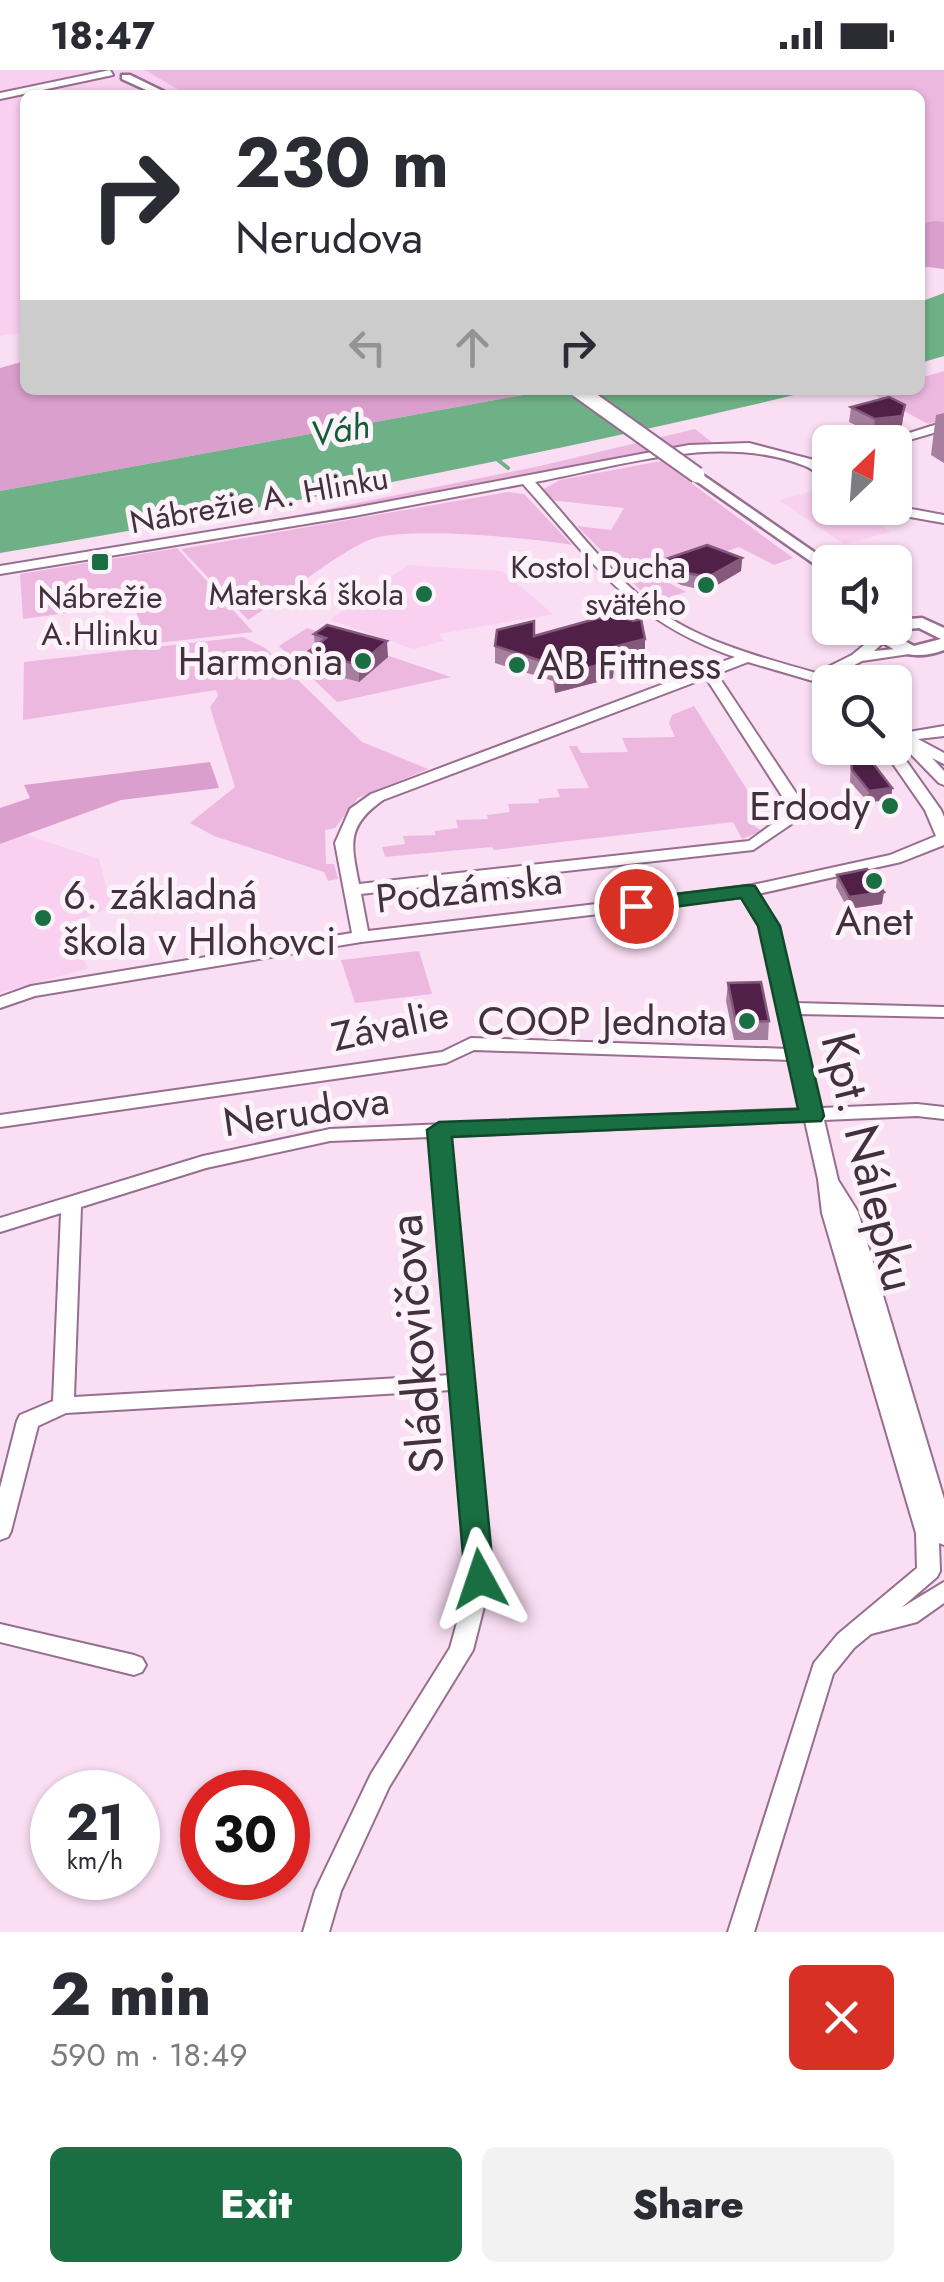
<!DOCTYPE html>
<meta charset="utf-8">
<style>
:root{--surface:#fff;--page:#f2f2f3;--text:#2b2b33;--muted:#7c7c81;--accent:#196f41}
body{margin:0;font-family:Jost,sans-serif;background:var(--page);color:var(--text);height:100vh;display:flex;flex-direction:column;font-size:38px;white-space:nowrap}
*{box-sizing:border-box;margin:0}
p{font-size:32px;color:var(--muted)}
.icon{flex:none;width:55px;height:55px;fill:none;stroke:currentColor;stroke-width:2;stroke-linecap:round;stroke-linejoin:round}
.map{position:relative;height:1862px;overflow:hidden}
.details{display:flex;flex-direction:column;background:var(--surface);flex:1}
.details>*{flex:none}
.guide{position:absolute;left:20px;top:20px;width:905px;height:305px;border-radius:15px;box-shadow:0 2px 8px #0004;background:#fff;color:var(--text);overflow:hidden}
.needle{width:65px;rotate:25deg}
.tools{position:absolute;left:812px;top:355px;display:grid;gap:20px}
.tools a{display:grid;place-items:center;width:100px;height:100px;border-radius:15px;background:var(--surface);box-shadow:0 2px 8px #0004;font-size:50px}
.speed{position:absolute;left:30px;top:1700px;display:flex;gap:20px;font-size:50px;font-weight:700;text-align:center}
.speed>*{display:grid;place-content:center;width:130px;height:130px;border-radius:50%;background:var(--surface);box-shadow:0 2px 8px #0004;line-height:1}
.speed small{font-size:25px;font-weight:400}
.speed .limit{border:15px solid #d22;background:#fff;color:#111}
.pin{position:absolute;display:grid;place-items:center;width:85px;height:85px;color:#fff;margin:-42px;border:5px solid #fff;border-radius:50%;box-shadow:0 2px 10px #0007}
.me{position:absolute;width:110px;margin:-55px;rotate:355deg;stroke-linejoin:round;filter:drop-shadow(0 0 8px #0008)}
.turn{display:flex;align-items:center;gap:35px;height:210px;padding:0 50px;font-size:45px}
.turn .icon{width:130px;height:130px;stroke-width:2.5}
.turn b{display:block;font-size:70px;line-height:85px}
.lanes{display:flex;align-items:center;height:95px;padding:0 50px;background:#0003;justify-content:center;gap:50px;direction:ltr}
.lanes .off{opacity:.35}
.round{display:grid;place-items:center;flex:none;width:105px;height:105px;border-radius:15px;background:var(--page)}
.overview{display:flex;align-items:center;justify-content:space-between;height:170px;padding:0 50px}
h1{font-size:60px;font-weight:800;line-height:75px}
.button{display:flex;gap:20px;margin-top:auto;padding:20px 50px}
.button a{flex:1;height:115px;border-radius:15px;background:var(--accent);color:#fff;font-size:40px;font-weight:800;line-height:115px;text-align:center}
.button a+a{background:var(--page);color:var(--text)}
.status{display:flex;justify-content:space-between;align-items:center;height:70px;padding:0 50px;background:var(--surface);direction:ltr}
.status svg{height:28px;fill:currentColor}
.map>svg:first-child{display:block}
</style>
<div class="status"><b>18:47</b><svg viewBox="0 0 49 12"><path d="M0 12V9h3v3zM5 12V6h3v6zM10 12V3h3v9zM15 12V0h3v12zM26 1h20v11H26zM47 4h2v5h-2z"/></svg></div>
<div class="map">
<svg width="944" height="1862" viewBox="0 0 944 1862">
<rect width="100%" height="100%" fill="#fadef3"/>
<path fill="#fad0f0" d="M0,0H145L187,25H25V262L0,266Z
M826,418L830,421V438H855L891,462L844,474L779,430Z
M408,495L502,501L553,544L439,564L444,571L413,579L330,550Z
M27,765L99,789L112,837L59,858L89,898L0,923V774Z"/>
<path fill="#edb8e0" d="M145,0H944V152L920,154V25H187Z
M944,301V349L928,354L869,322L920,320V308Z
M695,359L713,373L366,437L303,444L540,396Z
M661,391L793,488L774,495L739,477L656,506L686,522L653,533L577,456L611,460L624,438L549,430L542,420L560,410Z
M508,422L524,424L572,475C529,468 410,456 372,469C341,480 279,530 248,550L181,479Z
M177,478L253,562L149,574L133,534L23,549L20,504Z
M307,558L451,607L337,632L279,576Z
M243,567L265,578L362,672L428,699L358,728L335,758L325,760L326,794H334L338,809L328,811L324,802L214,766L190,753L235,717L210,637L218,626L216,620L23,650L24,592Z
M694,636L758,737L787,734L792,741L779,740L754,756L762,761L742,769L733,752L494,780L492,777L385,787L382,777L405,774L403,766L435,765V761L458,758L456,750L488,749L487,745L510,742L508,734L539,733L538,729L560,727L557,719L589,718L569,676H577L581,683L628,682L622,668L675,667L669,653L672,645Z
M419,881L432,924L355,933L341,890Z"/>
<path fill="#db9fce" d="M934,151L944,152V199L920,196V154Z
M25,291V320H550L0,421V298Z
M210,692L219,718L121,730L0,774V738L30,728L24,715Z"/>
<path fill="#6fb186" d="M944,223V286L920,293V232Z
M550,320H815C546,385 273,437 0,483V421Z"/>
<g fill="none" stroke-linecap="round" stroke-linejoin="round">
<path stroke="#6fb186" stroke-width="4" d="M498,390L508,398"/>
<g stroke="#976e8e" stroke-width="4">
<path id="minor" d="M110,0L113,5L0,29V23Z
M944,352V360L895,374L881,372Z
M749,373L814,390L830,386V394L823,396L830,403V414C821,409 815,399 805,396C720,362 621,396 535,412C573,454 607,501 652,536C700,572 760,587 816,603L852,585L880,562L885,561L892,565L874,581L916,577V583L862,591L828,609L832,612H830V622L813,611L748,592L717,604L808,741L806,744L753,780L361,824L368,861L748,816L890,785L936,766L925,740L882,678H895V675L941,740L944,747V775L901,792L758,824L777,856L796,933L944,937V947L798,944L821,1038L917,1034L944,1037V1049L917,1046L824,1050L838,1110L858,1142L944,1429V1475L939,1473L940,1501L937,1507L901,1538L944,1512V1533L917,1552L871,1564L854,1578L833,1604L754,1862H728L814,1593L838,1564L917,1498L916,1463L822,1143L818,1109L805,1051L449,1066L491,1509L473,1580L389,1717L341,1821L329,1862H303L315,1821L371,1704L450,1578L469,1509L452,1320L66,1343L38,1356L11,1461L8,1467L0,1470V1418L17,1351L20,1345L53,1331L61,1143L0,1162V1148L203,1086L330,1059L802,1039L791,990L474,980L446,993L0,1057V1045L442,982L471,968L789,979L761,856L743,827L361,872L35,926L0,938V927L31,916L352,863L335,773L350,739L371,724L735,587C630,551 593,492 523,414L354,446L0,504V496L354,438L689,375ZM706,608L791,740L749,771L359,814C351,774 346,756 383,730ZM430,1067L451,1305L74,1327L81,1137L206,1098L330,1071Z
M895,436L944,445V453L882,442L876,438Z
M901,656L909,662L944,656V666L918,669L944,683V694L932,688L944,701V715L939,713L899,672H895V659Z
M0,1554L134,1585L142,1588L146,1595L142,1602L134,1605L0,1572Z"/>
</g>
<g stroke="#976e8e" stroke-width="5">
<path id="major" d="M122,5H130L171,25H157L122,9Z
M697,401L830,493V505L692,408V402Z
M922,548L944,558V580C920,589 896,587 878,567L882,558H895V550ZM919,558L941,569L914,576L895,566L897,560Z"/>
</g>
<use href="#minor" fill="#fff" fill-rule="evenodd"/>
<use href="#major" fill="#fff" fill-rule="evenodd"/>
<g stroke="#976e8e" stroke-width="19" stroke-linecap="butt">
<path id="major-bridge" d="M578,320L697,405"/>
</g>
<use href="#major-bridge" stroke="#fff" stroke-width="15"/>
</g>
<path fill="#a67f9e" d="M905,335L901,361L873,364L849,352L851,337Z
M944,343V393L931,385L936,345Z
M742,488L741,501L707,521L681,515L659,504L660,491Z
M314,564L388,587L359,612L309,598L308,582L315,577Z
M645,569V585L614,593L613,608L555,623L553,611L495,593V576Z
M851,690L892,718L891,730L868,732L850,712Z
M837,805L882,834L848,839L836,817Z
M728,913L769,951L768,970H734L726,931Z"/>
<path fill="#84597c" d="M905,335L901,361L873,364L875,349Z
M742,488L741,501L707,521L708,507Z
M645,569V585L614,593L613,608L555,623L556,606L610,578Z
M387,571L388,587L359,612V595Z
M892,718L891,730L868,732L869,721Z
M884,822L882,834L848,839L849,827Z"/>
<path fill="#512049" stroke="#84597c" stroke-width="2.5" d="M889,327L905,335L902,346L875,349L851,337Z
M707,475L742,488L708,507L682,502L660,491Z
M613,544L633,551L641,549L645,569L610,578L614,591L556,606L554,595L495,576L497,560L534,551V566Z
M327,555L387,571L359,595L308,582L326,568L314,564Z
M869,688L892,718L869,721L852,700L851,690Z
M867,799L884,822L849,827L837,805Z
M761,912L769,951L736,952L728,913Z"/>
<path fill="#196f41" stroke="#10482a" stroke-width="2.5" d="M748,815L755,816L780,856L824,1046L821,1051L452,1067L494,1509L490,1517L480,1520L469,1517L465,1509L427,1060L439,1052L798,1039L758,856L741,828L636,842L625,836L636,829Z"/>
<g fill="#196f41" stroke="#fcf2f9" stroke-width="4">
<rect x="90" y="482" width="20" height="20" rx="5"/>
<circle cx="706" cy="515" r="10"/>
<circle cx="424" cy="524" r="10"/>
<circle cx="363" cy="591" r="10"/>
<circle cx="517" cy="595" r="10"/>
<circle cx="890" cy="736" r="10"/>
<circle cx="874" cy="811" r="10"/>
<circle cx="43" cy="848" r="10"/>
<circle cx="747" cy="951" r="10"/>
</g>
<g text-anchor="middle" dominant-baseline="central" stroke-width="10" stroke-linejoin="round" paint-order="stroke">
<g font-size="32" fill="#42303e" stroke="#fcf2f9">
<text transform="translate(259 430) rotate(-10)">Nábrežie A. Hlinku</text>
</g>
<g font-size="32" fill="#42303e" stroke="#fcf2f9" text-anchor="end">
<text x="686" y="497">Kostol Ducha<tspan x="686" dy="37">svätého</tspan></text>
<text x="404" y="524">Materská škola</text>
<text x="100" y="527" text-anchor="middle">Nábrežie<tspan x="100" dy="37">A.Hlinku</tspan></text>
</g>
<g font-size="35" font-style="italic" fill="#115e36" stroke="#fcf2f9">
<text transform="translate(340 360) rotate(-9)">Váh</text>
</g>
<g font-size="40" fill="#42303e" stroke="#fcf2f9" text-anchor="end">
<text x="343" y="591">Harmonia</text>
<text x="537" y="595" text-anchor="start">AB Fittness</text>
<text x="870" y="736">Erdody</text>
<text x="63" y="825" text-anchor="start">6. základná<tspan x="63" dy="46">škola v Hlohovci</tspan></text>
<text x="874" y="851" text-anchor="middle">Anet</text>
<text x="727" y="951">COOP Jednota</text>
</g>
<g font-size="40" fill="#42303e" stroke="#fcf2f9">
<text transform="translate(469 819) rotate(-6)">Podzámska</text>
<text transform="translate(390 955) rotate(-12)">Závalie</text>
<text transform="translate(306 1041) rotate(-8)">Nerudova</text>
</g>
<g font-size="48" fill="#42303e" stroke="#fcf2f9">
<text transform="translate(869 1092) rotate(76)">Kpt. Nálepku</text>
<text transform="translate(416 1274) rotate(-95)">Sládkovičova</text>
</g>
</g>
</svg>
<div class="tools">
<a><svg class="needle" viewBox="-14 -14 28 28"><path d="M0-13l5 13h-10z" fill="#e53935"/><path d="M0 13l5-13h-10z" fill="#7c7c81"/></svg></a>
<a><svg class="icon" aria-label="sound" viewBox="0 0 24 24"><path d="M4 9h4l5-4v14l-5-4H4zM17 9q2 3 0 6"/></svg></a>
<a><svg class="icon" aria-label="search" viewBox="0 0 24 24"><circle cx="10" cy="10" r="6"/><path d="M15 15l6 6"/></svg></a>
</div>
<div class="speed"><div>21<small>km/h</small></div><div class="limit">30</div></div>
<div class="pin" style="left:636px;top:836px;background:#d93025"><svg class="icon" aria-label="arrive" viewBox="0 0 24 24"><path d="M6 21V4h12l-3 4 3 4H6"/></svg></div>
<svg class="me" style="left:480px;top:1509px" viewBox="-20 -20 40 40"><path d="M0-17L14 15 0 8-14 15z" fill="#196f41" stroke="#fff" stroke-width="4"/></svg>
<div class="guide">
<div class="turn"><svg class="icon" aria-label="right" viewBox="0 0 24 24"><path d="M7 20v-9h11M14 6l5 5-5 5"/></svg><div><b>230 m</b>Nerudova</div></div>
<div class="lanes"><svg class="icon off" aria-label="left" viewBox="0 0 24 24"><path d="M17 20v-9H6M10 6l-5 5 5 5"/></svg><svg class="icon off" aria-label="ahead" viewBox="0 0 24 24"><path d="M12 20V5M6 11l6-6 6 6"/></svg><svg class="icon" aria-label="right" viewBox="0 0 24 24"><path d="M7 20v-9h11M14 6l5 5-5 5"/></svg></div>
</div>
</div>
<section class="details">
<div class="overview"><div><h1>2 min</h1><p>590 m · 18:49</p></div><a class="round" style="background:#d93025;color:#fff"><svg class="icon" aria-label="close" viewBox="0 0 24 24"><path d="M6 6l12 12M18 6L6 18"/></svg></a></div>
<div class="button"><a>Exit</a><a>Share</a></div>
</section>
